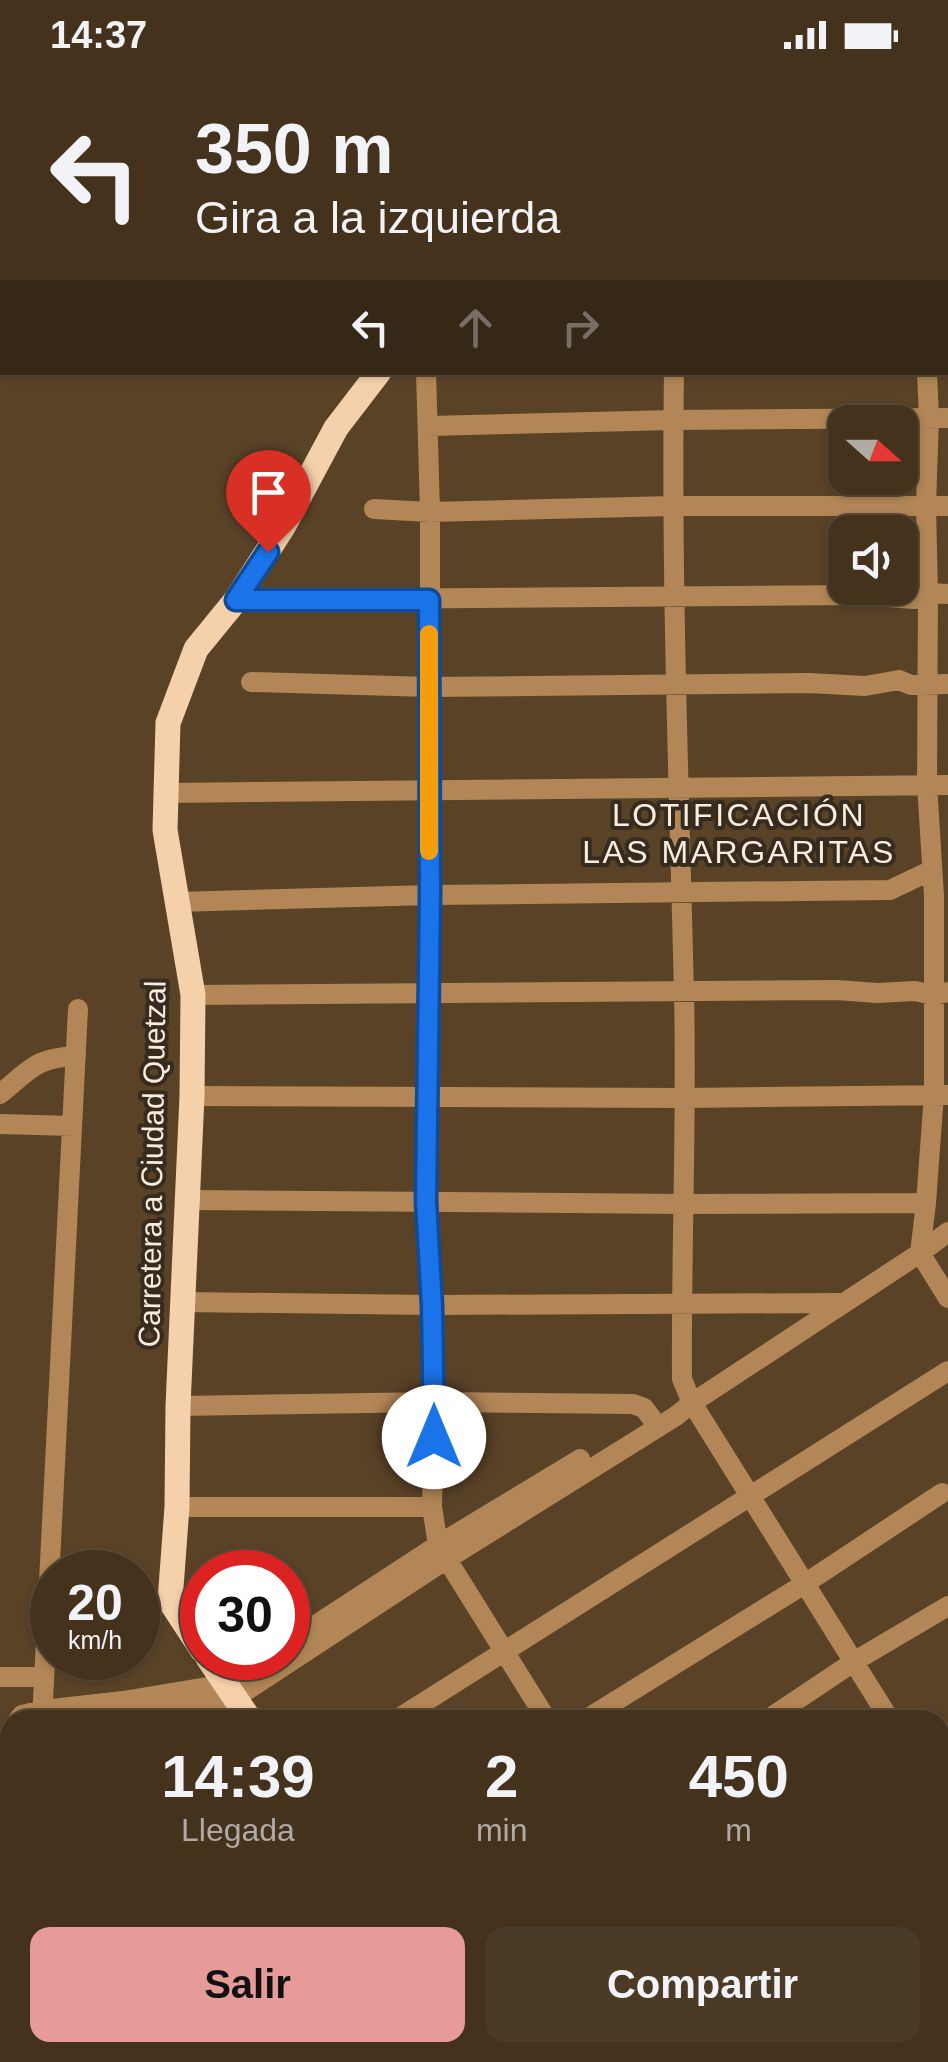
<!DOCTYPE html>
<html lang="es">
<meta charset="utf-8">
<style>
:root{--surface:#44321d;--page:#4b3a26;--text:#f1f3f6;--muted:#afaaa4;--line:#5c4d3b;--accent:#e69b98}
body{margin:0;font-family:Helvetica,sans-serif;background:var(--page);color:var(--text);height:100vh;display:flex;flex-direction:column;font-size:38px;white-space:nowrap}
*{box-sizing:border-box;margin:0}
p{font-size:32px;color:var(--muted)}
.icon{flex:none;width:55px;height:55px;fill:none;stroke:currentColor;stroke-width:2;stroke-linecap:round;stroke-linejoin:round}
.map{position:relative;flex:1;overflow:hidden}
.details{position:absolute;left:0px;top:1640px;width:950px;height:352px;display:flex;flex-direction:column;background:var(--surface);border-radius:30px 30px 0 0;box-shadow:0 2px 8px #0004,0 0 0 2px var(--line)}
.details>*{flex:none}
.banner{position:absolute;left:0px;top:0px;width:950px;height:305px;box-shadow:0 2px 8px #0004,0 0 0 2px var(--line);background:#44321d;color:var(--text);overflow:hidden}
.needle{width:65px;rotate:111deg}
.tools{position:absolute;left:828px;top:335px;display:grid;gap:20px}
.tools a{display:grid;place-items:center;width:90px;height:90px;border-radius:20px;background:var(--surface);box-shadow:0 2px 8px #0004,0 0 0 2px var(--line);font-size:50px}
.speed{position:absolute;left:30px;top:1480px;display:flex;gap:20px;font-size:50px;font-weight:700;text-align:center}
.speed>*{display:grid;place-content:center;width:130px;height:130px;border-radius:50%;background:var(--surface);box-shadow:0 2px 8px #0004,0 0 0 2px var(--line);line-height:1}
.speed small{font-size:25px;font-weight:400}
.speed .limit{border:15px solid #d22;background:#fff;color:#111}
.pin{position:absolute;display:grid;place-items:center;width:85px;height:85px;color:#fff;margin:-102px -42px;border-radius:50% 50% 50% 0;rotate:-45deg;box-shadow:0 0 10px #0007}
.pin .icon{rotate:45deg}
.me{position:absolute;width:110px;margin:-55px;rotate:0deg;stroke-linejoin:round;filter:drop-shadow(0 0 8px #0008)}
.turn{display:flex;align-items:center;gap:35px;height:210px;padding:0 30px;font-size:45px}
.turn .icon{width:130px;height:130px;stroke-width:2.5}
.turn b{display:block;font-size:70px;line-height:85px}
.lanes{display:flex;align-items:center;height:95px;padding:0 30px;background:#0003;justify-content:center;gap:50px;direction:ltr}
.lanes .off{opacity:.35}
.eta{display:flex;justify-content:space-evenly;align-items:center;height:170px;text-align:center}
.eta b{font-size:60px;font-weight:700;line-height:70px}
.action{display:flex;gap:20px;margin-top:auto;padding:20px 30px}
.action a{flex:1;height:115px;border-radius:20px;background:var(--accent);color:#111;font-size:40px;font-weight:700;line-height:115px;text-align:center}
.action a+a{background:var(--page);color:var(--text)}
.status{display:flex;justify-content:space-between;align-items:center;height:70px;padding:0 50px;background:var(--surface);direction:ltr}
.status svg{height:28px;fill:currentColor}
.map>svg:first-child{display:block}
</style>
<div class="status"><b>14:37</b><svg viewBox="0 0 49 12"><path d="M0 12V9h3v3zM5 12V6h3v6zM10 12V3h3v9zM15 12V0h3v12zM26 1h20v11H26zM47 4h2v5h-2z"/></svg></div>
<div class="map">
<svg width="948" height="1992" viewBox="0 0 948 1992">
<rect width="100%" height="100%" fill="#5a4227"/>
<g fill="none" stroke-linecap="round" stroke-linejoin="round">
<path stroke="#b28656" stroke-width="20" d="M919,0L922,2
M876,1L899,0
M426,302L430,442V617L426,1132L432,1235L434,1332L432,1437L438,1475L547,1650
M674,302C671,509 679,716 684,923C687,1051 681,1180 682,1309L692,1333L890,1650
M927,302L929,348L926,436L928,523L927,714L934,826V1024L926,1133L920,1183L948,1228
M428,356L673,350L948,348
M374,439L430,442L672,436H948
M236,530L860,525L914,529L920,518L928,523L948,524
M251,612L430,617L809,613L865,616L899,610L911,615L948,614
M166,723L948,715
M177,832L430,825L890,820L932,800
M193,925L837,920L877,923L915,921L933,925L948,922
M0,1024C30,1000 34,988 76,986
M192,1026L684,1028L948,1025
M0,1054L72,1056
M187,1130L683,1134L926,1133
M183,1232L432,1235L840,1233
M178,1336L434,1332L633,1334L644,1338L658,1357
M177,1437H432
M288,1573L438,1475L580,1389
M0,1607H44
M18,1650L22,1645L43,1640L123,1631L225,1614L266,1588
M42,1650L78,939
M111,1650L235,1628L447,1489L676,1346L692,1333L920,1183L948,1162
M396,1650L948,1301
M585,1650L806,1513L942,1423
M767,1650L855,1591L948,1536
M940,1668L948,1663
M0,1716L10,1667
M940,1735L948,1748
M0,1785L10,1735
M940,1785L948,1780
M0,1803L10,1805
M940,1913L948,1908
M0,1967L10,1969
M69,1982L112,1992
M465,1982L471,1992
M756,1982L762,1992
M428,1992L443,1982
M614,1992L629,1982
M817,1992L832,1982"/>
<path stroke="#f4d0ab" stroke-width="25" d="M827,2L828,0
M202,1580L170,1531L177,1437L178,1336L192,1026L193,925L165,760L168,653L196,579L236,530L283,457L336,358L379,302
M208,1588L250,1650
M293,1992V1982"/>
</g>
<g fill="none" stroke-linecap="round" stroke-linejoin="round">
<g stroke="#114b97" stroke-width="25">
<path id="route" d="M268,482L236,530H429L430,825L426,1132L432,1235L434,1367"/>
</g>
<use href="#route" stroke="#1a73e8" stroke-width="18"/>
<path stroke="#f59e0b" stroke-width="18" d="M429,781V564"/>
</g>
<g text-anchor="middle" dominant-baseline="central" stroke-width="8" stroke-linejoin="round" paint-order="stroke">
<g font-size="30" fill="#fbebdc" stroke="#362b1f">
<text transform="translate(152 1094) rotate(-89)">Carretera a Ciudad Quetzal</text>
</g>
<g font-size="32" letter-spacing="2.5" fill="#fbebdc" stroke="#362b1f">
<text x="739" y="745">LOTIFICACIÓN<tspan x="739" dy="37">LAS MARGARITAS</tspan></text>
</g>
</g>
</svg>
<div class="tools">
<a><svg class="needle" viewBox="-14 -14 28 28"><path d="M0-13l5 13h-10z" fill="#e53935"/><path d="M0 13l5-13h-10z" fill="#afaaa4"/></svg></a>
<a><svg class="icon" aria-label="sound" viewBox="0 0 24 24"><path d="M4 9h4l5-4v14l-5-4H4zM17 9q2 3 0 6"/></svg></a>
</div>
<div class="speed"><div>20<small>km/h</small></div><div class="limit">30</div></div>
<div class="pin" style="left:268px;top:482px;background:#d93025"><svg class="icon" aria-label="arrive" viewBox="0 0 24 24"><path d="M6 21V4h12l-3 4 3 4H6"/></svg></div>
<svg class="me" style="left:434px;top:1367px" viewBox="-20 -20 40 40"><circle r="19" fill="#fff"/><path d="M0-13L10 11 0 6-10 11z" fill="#1a73e8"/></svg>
<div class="banner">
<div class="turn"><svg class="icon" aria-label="left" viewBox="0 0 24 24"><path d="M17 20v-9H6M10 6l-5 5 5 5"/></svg><div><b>350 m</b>Gira a la izquierda</div></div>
<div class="lanes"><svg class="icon" aria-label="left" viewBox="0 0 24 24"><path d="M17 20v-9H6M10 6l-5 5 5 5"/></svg><svg class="icon off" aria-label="ahead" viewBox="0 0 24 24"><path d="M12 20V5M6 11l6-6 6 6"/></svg><svg class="icon off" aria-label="right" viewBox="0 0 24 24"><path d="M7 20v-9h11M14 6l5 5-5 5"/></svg></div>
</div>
<section class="details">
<div class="eta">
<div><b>14:39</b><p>Llegada</p></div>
<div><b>2</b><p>min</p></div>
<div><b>450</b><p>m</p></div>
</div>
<div class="action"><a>Salir</a><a>Compartir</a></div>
</section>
</div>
